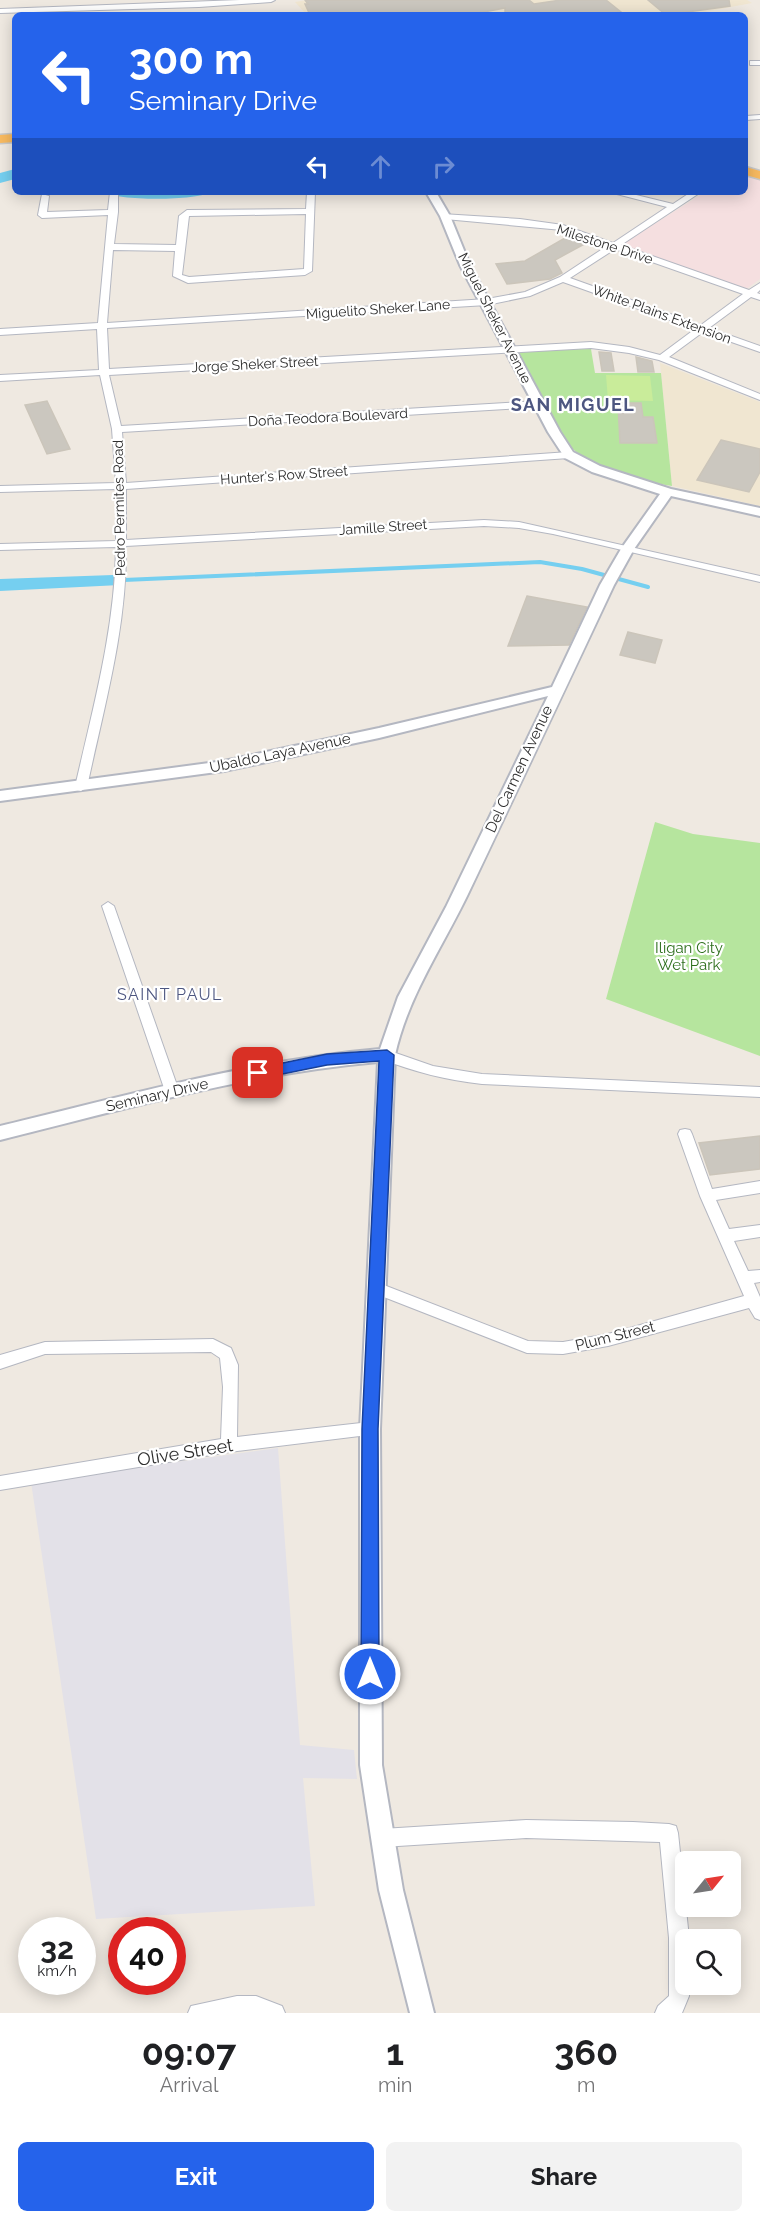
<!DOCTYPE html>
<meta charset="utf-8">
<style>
:root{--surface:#fff;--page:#f2f2f2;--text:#202124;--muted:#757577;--accent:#2563eb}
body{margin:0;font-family:Raleway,sans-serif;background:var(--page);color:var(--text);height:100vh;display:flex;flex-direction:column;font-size:22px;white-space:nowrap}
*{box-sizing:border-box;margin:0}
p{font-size:20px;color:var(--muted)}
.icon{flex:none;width:33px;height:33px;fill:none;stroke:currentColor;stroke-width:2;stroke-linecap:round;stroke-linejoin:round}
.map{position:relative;height:2013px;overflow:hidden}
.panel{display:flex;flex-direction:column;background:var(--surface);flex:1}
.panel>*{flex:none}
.banner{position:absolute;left:12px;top:12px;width:736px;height:183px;border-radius:9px;box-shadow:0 3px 15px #0003;background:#2563eb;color:#fff;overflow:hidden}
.needle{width:39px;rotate:60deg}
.tools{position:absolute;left:675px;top:1851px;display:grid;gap:12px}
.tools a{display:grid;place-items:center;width:66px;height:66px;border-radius:9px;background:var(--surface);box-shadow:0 3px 15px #0003;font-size:30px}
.speed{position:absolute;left:18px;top:1917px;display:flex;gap:12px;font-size:30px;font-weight:700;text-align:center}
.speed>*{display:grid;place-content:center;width:78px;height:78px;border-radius:50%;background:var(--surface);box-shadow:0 3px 15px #0003;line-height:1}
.speed small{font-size:15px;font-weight:400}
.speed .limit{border:9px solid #d22;background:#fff;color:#111}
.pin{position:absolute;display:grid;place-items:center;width:51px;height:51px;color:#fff;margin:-26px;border-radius:12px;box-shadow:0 3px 9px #0006}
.me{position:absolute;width:66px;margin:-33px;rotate:0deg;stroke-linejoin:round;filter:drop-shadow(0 0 4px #0008)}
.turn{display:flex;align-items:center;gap:21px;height:126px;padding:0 18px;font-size:27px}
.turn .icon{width:78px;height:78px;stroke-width:2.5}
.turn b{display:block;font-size:42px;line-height:51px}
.lanes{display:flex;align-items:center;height:57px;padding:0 18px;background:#0003;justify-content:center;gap:30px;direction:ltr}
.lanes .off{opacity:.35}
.eta{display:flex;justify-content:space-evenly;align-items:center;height:102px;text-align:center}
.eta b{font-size:36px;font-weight:700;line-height:42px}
.action{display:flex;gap:12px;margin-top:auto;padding:12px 18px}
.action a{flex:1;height:69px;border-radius:9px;background:var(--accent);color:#fff;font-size:24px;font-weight:700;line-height:69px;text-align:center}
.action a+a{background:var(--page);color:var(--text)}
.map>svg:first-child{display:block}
</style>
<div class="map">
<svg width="760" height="2013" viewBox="0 0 760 2013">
<rect width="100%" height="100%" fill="#efe9e1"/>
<path fill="#e3e1e8" d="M278,1448L300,1745L354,1750L357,1779L303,1778L315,1906L96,1919L31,1482Z"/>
<path fill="#f0e6d1" d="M307,0H747L752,3L689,15H307L295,2Z
M660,363L760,402V506L672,486Z"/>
<path fill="#f5dfe0" d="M746,175L760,180V279L745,290L621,245L705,192H746Z"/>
<path fill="#b6e59e" d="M591,349L595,373H661L672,486C632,479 595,471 565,442L516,350Z
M655,822L693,834L760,843V1056L606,999Z"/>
<path fill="#c9ec9a" d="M606,375L650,376L653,401L608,400Z"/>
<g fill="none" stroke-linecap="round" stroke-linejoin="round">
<path stroke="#75cff0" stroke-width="4" d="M124,580L540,562L582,569L648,587"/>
<path fill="#75cff0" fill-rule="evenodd" d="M15,169V179L0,183V173Z
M105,192H209C201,201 113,201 105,192Z
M113,575L120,577L123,581L120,585L0,591V579Z"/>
</g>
<path fill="#cbc7bf" stroke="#cbc5ba" stroke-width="1.5" d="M305,0H529L534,4L561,0H606L621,12L601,15H505V8L468,15H310L305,4H308Z
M648,0H729L730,6L666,15Z
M570,235L588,242L555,260L562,273L550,279L507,284L496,264L525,261Z
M599,352L611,353L614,371H602Z
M636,357L652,361L654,372H638Z
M47,401L70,449L47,454L25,405Z
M618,403H641L643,417H653L657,443H620Z
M721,440L760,449V472L749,492L697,480Z
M527,596L587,607L569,645L508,646Z
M628,632L662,640L655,663L620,655Z
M760,1136V1169L710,1175L699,1143Z"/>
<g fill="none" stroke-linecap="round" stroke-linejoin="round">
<g stroke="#b4b7c1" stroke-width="2">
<path id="minor" d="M240,0H275L271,2L199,7L0,13V9Z
M750,61H760V65H750Z
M760,115V119L746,120V116Z
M110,192H118V212L114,244L176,245L179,216L187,210L306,209L307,192H315L312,271L305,275L188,283L173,276L175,251L113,250L107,323L487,299L525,292L560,277L607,246L562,230L445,219L441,216L442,214L520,219L563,225L613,243L667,207L609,192H624L673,204L691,192H701L621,245L749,290L760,283V290L757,293L760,294V300L751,297L709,328L760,346V352L703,332L669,357L760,394V400L659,360L629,353L591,348L109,375L121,426L539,401L544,404L539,407L122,432L126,483L569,452L574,455L569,458L126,489V540L484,520L519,522L760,576V582L553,534L519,528L484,526L126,546C127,628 104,707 87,787L81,791L77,790L75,787C93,708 115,629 116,547L0,550V544L116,541V489L0,492V486L116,483L112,429L100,375L0,381V375L99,370L97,329L0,335V329L98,323L108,215L42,218L38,215L42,194L49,196L47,212L108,210ZM306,214L304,269L189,277L182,275L189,216ZM615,249L743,294L701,325L570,278ZM563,282L695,329L660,355L629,347L591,342L109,369L107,328L487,305L530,296Z
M108,902L114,906L179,1091L177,1095H167L165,1091L102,906Z
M387,1050L433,1066L482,1074L760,1087V1097L482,1084C447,1080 414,1072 382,1059L380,1055L382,1051Z
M685,1129L690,1130L692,1134L712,1189L760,1181V1193L716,1200L729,1229L760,1225V1237L734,1241L748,1271L760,1270V1282L754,1283L760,1297V1320L755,1318L749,1308L608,1346L563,1354L527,1353L371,1292L368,1288L371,1284L376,1282L528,1341L563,1342L608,1334L744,1296L700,1196L678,1134L680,1130Z
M213,1339L231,1348L238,1365L237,1437L370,1422L376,1424L378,1429L376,1434L229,1452L0,1490V1476L221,1439L223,1387L220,1358L211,1352L45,1354L0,1369V1355L45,1342Z
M526,1820L633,1822L669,1824L676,1826L678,1833L689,1938L686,1940V1984H689V1996L682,2013H655L658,2006L669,1996V1938L660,1842L526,1838L382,1847L375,1845L373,1838L375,1831L382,1829Z
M237,1996H256L282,2006L285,2013H188L191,2006Z"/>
</g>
<g stroke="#b4b7c1" stroke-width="4">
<path id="tertiary" d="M426,192H436L450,216L470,265L560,432L573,452L600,466L671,489L760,508V516L671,496L634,549L614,585C566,688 517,791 468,894C442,948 408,996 395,1055L380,1429L382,1765L403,1890L434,2013H410L379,1890L360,1765V1429L378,1062C250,1073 124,1109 0,1140V1126C125,1096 251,1060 380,1049L398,997L446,907L548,696L379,738L224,771L0,801V791L224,761L379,728L552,687L600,585L621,549L660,494L592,472L565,458L548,432L460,265L440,216Z"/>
</g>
<g stroke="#c9c9c9" stroke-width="3">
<path id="trunk" d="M15,134V142L0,143V135Z
M746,167L760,171V179L746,175Z"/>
</g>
<use href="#minor" fill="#fff" fill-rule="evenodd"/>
<use href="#tertiary" fill="#fff" fill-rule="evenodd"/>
<use href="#trunk" fill="#f8ba60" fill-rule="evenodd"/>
</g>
<path fill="#2563eb" stroke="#184099" stroke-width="1.5" d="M387,1050L394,1055L378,1429L379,1674L377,1680L370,1683L364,1680L361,1674L362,1429L379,1061L327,1065L258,1079L251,1073L258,1068L327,1054Z"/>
<g text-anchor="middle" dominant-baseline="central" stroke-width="4.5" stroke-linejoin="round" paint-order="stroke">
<g font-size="14" fill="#2e2e2e" stroke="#fff">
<text transform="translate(605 244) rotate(18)">Milestone Drive</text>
<text transform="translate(378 309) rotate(-4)">Miguelito Sheker Lane</text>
<text transform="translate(662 314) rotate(20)">White Plains Extension</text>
<text transform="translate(495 318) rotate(63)">Miguel Sheker Avenue</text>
<text transform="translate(255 364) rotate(-3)">Jorge Sheker Street</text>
<text transform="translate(328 417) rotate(-3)">Doña Teodora Boulevard</text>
<text transform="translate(284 475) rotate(-4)">Hunter's Row Street</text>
<text transform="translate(119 508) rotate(-91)">Pedro Permites Road</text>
<text transform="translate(383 527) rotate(-4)">Jamille Street</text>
</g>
<g font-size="15" fill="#2e2e2e" stroke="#fff">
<text transform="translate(280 753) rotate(-12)">Ubaldo Laya Avenue</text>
<text transform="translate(519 769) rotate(-65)">Del Carmen Avenue</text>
<text transform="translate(157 1095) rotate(-13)">Seminary Drive</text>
<text transform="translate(615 1336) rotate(-14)">Plum Street</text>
</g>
<g font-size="15" fill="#2c6e1b" stroke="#fff">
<text x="689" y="948">Iligan City<tspan x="689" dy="17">Wet Park</tspan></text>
</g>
<g font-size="16" letter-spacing="1.5" fill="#4d5680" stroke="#fff">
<text x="170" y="994">SAINT PAUL</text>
</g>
<g font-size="18" font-weight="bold" letter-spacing="1.5" fill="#4d5680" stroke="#fff">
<text x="573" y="404">SAN MIGUEL</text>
</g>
<g font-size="18" fill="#2e2e2e" stroke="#fff">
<text transform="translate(185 1452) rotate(-9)">Olive Street</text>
</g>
</g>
</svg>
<div class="tools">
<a><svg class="needle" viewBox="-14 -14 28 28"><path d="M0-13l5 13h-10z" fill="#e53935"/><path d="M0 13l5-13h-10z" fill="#757577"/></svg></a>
<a><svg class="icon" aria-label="search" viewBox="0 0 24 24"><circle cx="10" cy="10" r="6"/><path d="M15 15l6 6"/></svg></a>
</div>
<div class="speed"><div>32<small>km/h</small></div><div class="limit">40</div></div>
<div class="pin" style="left:258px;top:1073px;background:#d93025"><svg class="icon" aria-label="arrive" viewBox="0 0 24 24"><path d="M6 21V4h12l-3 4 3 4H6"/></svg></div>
<svg class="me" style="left:370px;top:1674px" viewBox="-20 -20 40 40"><circle r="17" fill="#2563eb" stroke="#fff" stroke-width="3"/><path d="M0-11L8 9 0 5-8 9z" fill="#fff"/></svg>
<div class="banner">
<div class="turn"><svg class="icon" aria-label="left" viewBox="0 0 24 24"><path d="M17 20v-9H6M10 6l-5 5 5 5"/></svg><div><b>300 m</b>Seminary Drive</div></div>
<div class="lanes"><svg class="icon" aria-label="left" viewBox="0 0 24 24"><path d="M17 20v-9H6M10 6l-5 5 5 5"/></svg><svg class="icon off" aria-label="ahead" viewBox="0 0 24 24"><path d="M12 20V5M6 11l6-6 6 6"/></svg><svg class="icon off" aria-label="right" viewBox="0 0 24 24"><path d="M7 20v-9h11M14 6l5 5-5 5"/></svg></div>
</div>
</div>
<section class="panel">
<div class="eta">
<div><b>09:07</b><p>Arrival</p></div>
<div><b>1</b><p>min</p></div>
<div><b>360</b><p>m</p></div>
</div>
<div class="action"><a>Exit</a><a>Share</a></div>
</section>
